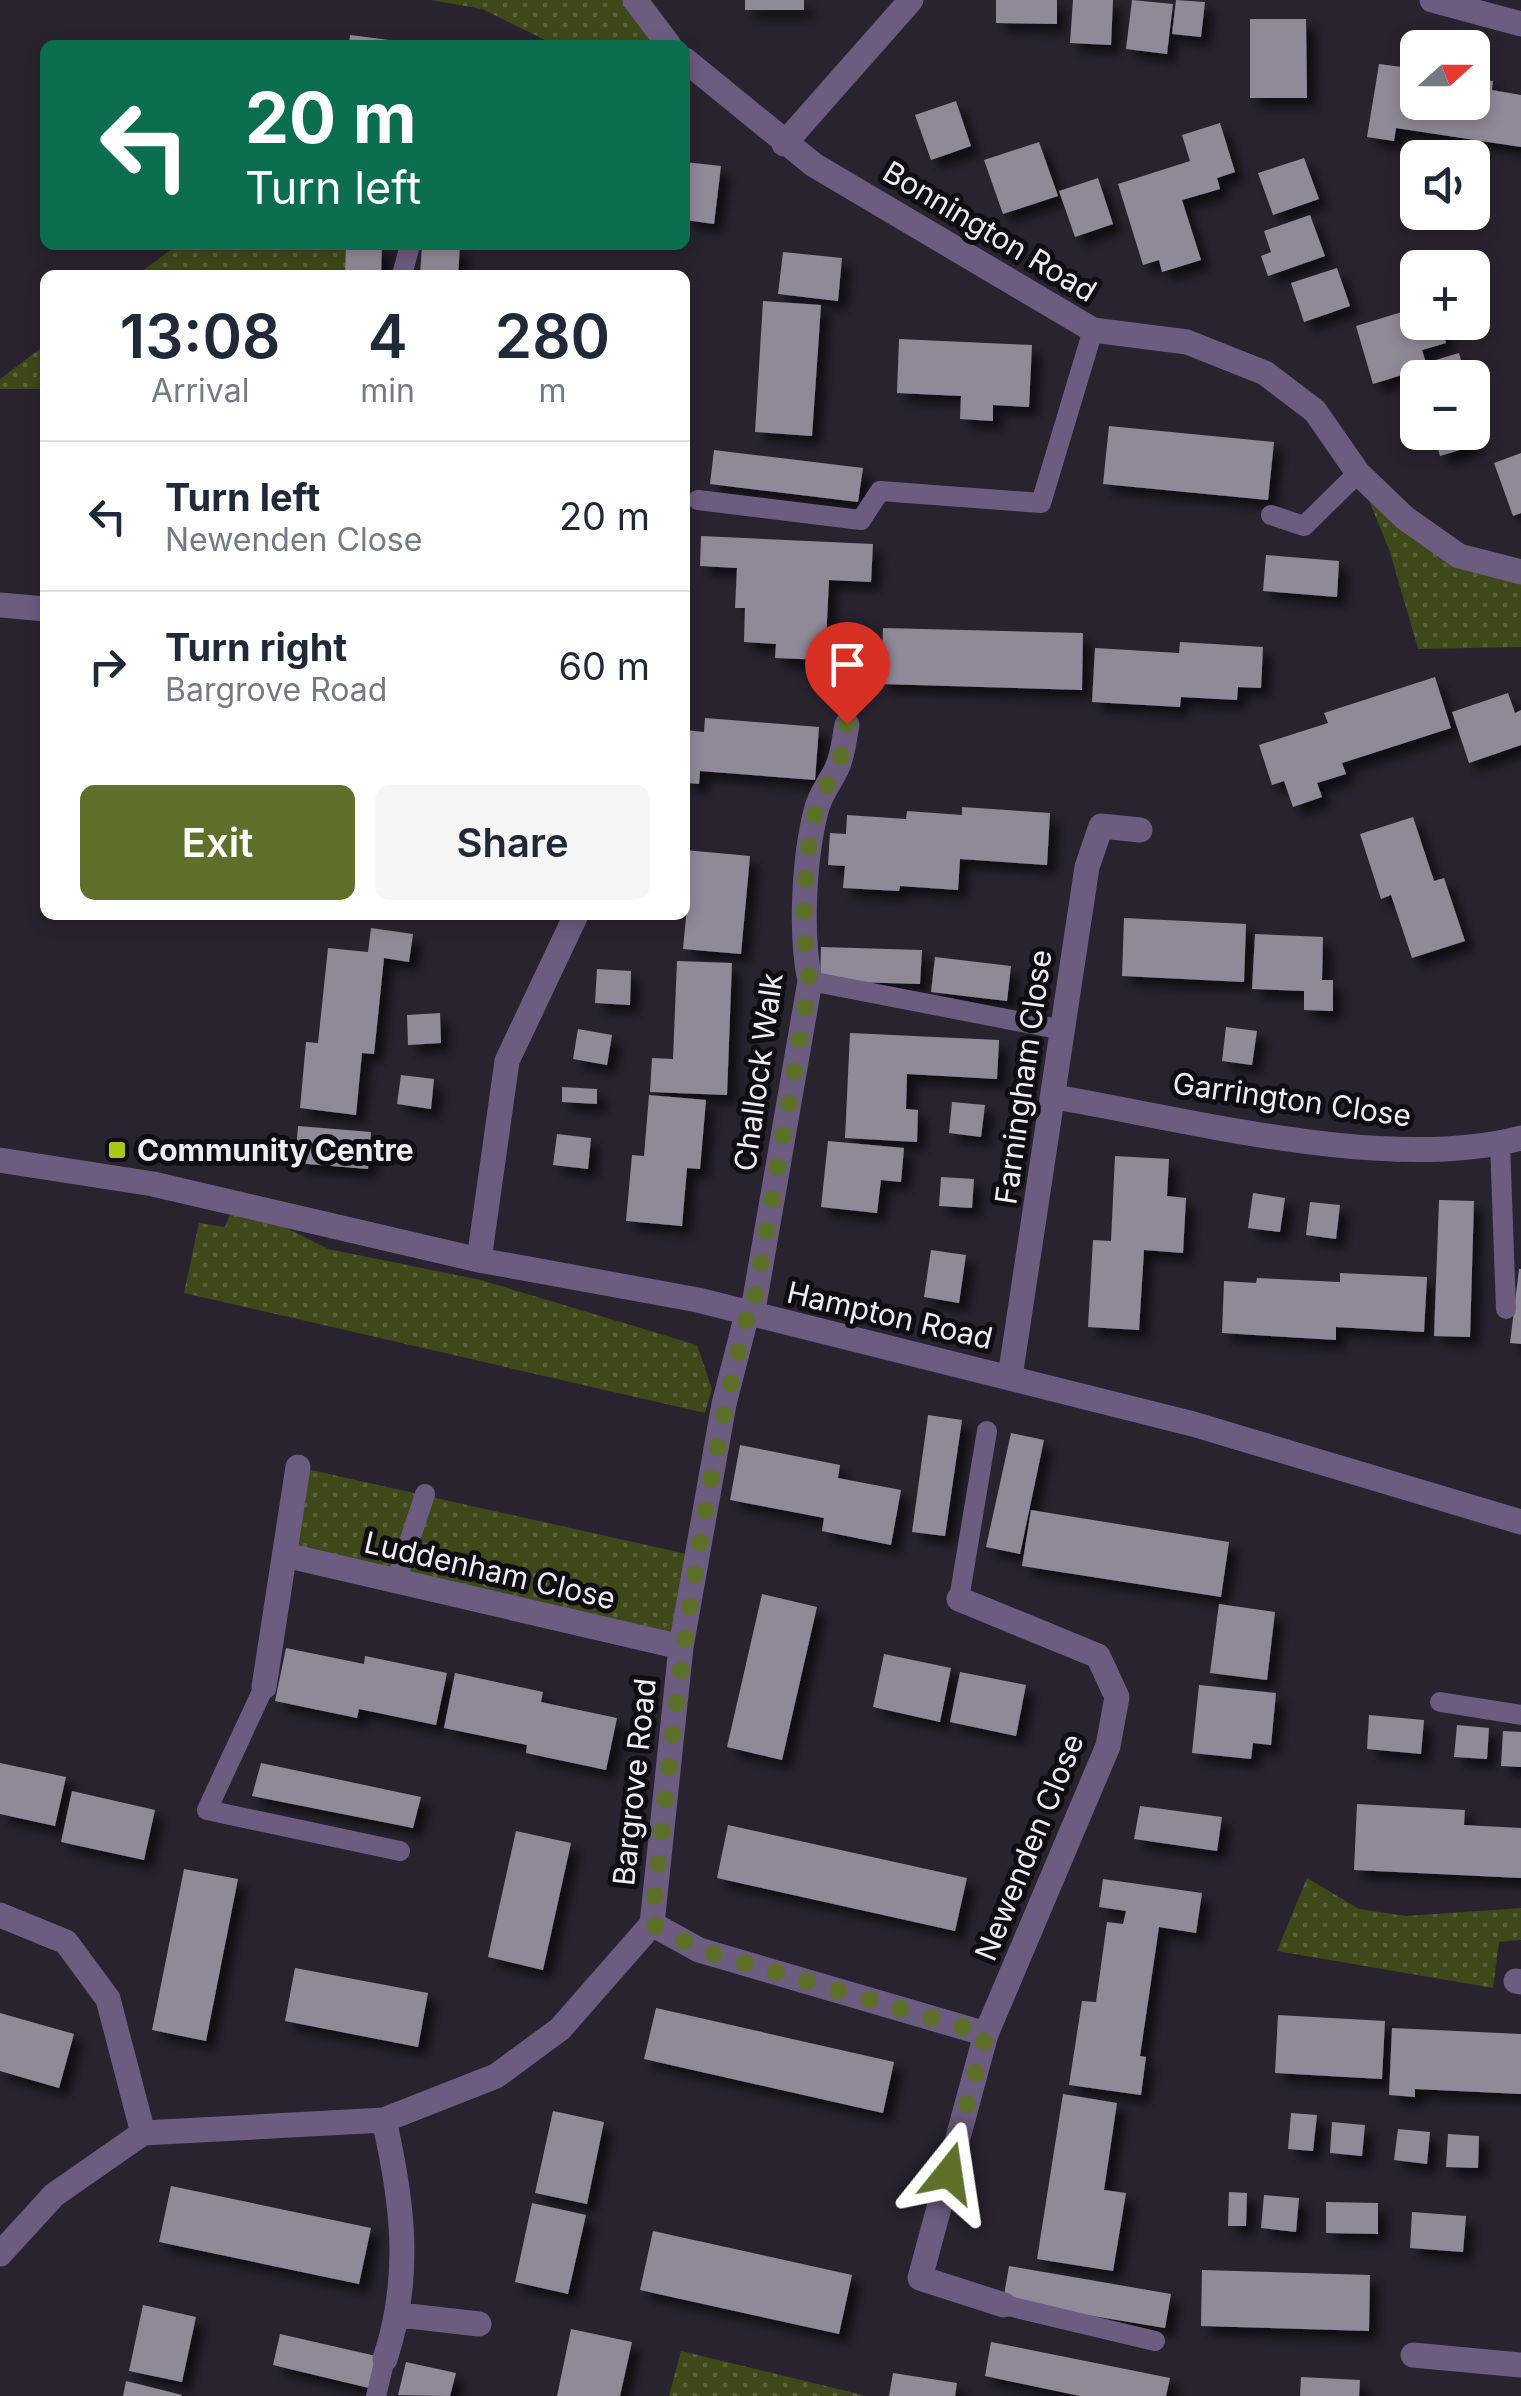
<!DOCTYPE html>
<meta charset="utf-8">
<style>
:root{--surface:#fff;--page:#f6f6f7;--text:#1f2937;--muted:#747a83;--line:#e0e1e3;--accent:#5e702a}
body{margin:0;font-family:Inter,sans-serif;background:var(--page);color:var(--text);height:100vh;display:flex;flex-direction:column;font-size:38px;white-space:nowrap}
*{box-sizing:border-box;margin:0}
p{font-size:32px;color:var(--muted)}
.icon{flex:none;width:55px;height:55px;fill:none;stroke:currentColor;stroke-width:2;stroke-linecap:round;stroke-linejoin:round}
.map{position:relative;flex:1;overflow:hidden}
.details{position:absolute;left:40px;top:270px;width:650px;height:650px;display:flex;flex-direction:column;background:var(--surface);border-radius:15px;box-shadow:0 5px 15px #0003}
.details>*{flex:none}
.hud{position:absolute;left:40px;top:40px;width:650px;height:210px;border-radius:15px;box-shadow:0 5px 15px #0003;background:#0b6e4f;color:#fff;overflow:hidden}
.needle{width:65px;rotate:69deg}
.buttons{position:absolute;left:1400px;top:30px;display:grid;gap:20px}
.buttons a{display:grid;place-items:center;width:90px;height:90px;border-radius:15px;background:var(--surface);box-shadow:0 5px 15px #0003;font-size:50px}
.pin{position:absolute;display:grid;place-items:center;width:85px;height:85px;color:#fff;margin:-102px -42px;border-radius:50% 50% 50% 0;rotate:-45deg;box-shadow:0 0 10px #0007}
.pin .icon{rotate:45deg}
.me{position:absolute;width:110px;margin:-55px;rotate:15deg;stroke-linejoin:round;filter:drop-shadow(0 0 8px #0008)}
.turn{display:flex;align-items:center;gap:35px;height:210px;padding:0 40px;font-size:45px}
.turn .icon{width:130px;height:130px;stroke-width:2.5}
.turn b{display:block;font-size:70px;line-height:85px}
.eta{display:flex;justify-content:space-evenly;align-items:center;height:170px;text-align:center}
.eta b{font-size:60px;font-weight:600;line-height:70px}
.primary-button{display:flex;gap:20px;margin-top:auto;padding:20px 40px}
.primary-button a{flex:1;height:115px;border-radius:15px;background:var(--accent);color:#fff;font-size:40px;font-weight:600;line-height:115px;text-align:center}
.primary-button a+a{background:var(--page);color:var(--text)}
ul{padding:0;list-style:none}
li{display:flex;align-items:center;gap:30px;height:150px;padding:0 40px;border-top:2px solid var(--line)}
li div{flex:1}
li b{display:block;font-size:38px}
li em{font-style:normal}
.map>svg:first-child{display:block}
</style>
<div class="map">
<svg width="1521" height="2396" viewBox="0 0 1521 2396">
<defs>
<pattern id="grass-dots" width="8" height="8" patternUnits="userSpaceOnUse" patternTransform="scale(2.5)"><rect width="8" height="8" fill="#3e4819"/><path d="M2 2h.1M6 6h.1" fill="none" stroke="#5a633b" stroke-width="1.8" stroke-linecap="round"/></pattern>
<filter id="shadow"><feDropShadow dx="9" dy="9" stdDeviation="5" flood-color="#0009"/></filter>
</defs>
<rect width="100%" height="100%" fill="#28232e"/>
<path fill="url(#grass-dots)" d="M430,0H635L669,45H555L482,9Z
M177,245H363L352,275H137Z
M45,345V389H0V379Z
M1358,473L1405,518L1521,572V647L1418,649L1390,552Z
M235,1202L328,1249L481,1280L697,1345L712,1389L705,1413L184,1293L199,1223L225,1227Z
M298,1467L700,1557L681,1647L285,1555Z
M1307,1878L1359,1909L1406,1916L1521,1908V1940L1499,1942L1493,1988L1277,1951Z
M681,2351L867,2396H669Z"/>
<path fill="#908a98" filter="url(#shadow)" d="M745,0H804V10H745Z
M996,0H1057V24L996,23Z
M1073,0H1113L1111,45L1070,43Z
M1132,0L1173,4L1167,54L1126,49Z
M1176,0L1205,2L1201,37L1172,34Z
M1250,19H1306L1307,98H1250Z
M350,35L413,43L412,45H349Z
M1379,64L1418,69V102H1472V78L1493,81L1492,90L1521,95V147L1396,128L1394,141L1367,137Z
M956,101L971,146L931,160L915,115Z
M1220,123L1235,172L1217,178L1220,189L1182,200L1201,260L1162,272L1159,260L1143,265L1118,184L1190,161L1182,135Z
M1039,142L1058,196L1003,214L984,160Z
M1304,158L1319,199L1273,215L1258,173Z
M685,162L721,166L714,224L685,220Z
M1098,178L1113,224L1075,237L1059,191Z
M1310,215L1325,256L1268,276L1261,256L1271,252L1264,231Z
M346,245H382L381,275H345Z
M422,245L460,246L458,275H420Z
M783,252L842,258L838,301L778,294Z
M1337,268L1350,306L1304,322L1291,283Z
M763,301L821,305L812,436L755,432Z
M1418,307V322H1440L1446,343L1422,350L1426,363L1459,353L1466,378H1418L1417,411L1405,374L1373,384L1356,326Z
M899,339L1032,345L1029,407L993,405V421L960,419L961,396L897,393Z
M1109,426L1274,442L1268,500L1103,484Z
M1433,432H1469L1473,446L1440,456Z
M714,450L863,468L858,502L710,484Z
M1521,453V513L1513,516L1494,463Z
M701,536L873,544L871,582L829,580L825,660L775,658L776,644L744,642L745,608H735L737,568L700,566Z
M1266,555L1339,561L1337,597L1263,591Z
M883,628L1083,633L1082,690L881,684Z
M1180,642L1263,647L1261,688L1238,687L1237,700L1181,697L1180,707L1092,702L1095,648L1179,653Z
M1435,677L1451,728L1342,763L1346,774L1317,783L1322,797L1293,807L1284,781L1272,785L1259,745L1328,723L1324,713Z
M1508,693L1515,713L1521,710V745L1469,763L1452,712Z
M705,718L819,727L815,780L700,771L699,784L685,783V730L704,732Z
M962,807L1050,813L1047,865L960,859L958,890L900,886L899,891L843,888L845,866L828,865L830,833L846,834L847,815L906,819L907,811L962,815Z
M1413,817L1434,881L1444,878L1465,941L1412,958L1391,895L1381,899L1360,834Z
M685,850L750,856L741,954L683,949L689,886H685Z
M1124,918L1246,924L1244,982L1122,976Z
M371,928L413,934L409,962L384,958L374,1054L362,1053L356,1115L300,1108L306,1042L318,1043L328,948L368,952Z
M1255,934L1323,937L1322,980H1333V1011L1304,1010V991L1252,989Z
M821,947L922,950L920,984L820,981Z
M935,957L1011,966L1007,1001L931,992Z
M677,961L732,963L727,1095L650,1092L652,1058L673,1059Z
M597,969L631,971L630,1005L595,1003Z
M440,1013L441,1043L408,1045L407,1015Z
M1226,1027L1257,1031L1252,1065L1222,1061Z
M578,1029L612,1035L607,1065L573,1059Z
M850,1033L999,1040L997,1079L907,1074L906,1109L918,1110L917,1142L845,1138Z
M401,1075L434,1079L431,1109L397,1104Z
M562,1087L597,1089V1104L562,1102Z
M649,1095L706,1100L700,1169L687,1168L682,1226L626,1221L632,1155L644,1156Z
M952,1102L985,1105L981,1137L949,1133Z
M298,1126L371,1132L368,1169L295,1163Z
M557,1134L591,1138L588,1169L553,1165Z
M828,1141L904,1148L901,1182L881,1180L877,1213L821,1207Z
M1115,1156L1169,1159L1167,1196L1186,1198L1183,1253L1144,1250L1139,1330L1088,1327L1093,1240L1111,1241Z
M941,1177L974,1179L972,1208L939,1206Z
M1253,1193L1285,1198L1280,1232L1248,1228Z
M1439,1200L1474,1201L1470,1337L1434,1336Z
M1310,1202L1340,1205L1336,1239L1306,1235Z
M931,1250L966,1255L959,1303L924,1297Z
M1519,1269H1521V1344L1510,1343Z
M1340,1273L1427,1277L1424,1332L1336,1327V1340L1222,1333L1224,1281L1256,1283L1257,1278L1340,1282Z
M928,1415L962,1420L945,1536L912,1532Z
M1011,1433L1044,1440L1020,1554L986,1547Z
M740,1445L840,1465L838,1478L901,1490L891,1545L822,1531L824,1518L730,1500Z
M1031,1510L1229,1542L1221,1597L1022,1566Z
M762,1594L817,1607L782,1760L727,1747Z
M1219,1604L1275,1612L1267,1680L1210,1673Z
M286,1648L364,1664L365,1656L447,1673L436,1725L359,1709L357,1718L275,1701Z
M884,1654L951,1668L940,1722L873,1707Z
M960,1672L1026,1685L1016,1736L950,1722Z
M455,1673L543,1692L541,1702L617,1718L606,1770L526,1753L527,1745L444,1728Z
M1199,1685L1276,1693L1271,1745L1253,1743L1251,1759L1192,1753Z
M1369,1715L1424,1720L1421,1754L1367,1749Z
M1457,1725L1489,1728L1487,1759L1454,1757Z
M1503,1731L1521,1732V1767L1501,1766Z
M0,1763L66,1777L55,1826L0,1814Z
M261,1763L421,1797L413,1828L252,1796Z
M72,1791L155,1810L144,1860L61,1842Z
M1357,1804L1465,1810L1464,1825L1521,1828V1878L1354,1870Z
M1140,1806L1222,1817L1217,1851L1134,1839Z
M728,1825L967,1878L955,1931L717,1878Z
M516,1831L571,1843L543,1970L488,1957Z
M184,1869L238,1879L206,2041L152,2030Z
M1103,1879L1202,1893L1196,1933L1159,1927L1140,2056L1146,2057L1141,2095L1069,2085L1082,2001L1096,2002L1107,1922L1123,1924L1126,1911L1099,1907Z
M295,1968L428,1993L418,2047L285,2021Z
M656,2008L894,2062L883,2113L644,2059Z
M0,2013L74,2034L59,2088L0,2071Z
M1278,2015L1385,2021L1382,2079L1275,2073Z
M1392,2028L1521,2034V2094L1415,2089V2097L1389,2095Z
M1063,2094L1117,2103L1104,2190L1126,2193L1113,2271L1037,2259Z
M553,2111L604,2122L587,2204L535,2193Z
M1291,2113L1317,2115L1313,2151L1288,2149Z
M1332,2122L1365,2125L1362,2156L1330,2153Z
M1398,2129L1430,2132L1427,2164L1394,2160Z
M1448,2134L1479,2136L1478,2168L1446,2167Z
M171,2186L371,2228L359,2284L159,2242Z
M1229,2192L1247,2193L1246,2226H1228Z
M1264,2195L1299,2198L1296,2232L1261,2228Z
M1326,2202L1378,2203V2234L1326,2233Z
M532,2203L586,2215L568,2294L515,2282Z
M1412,2212L1466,2216L1463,2252L1410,2248Z
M653,2231L852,2275L839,2334L640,2290Z
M1009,2266L1171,2294L1165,2328L1003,2301Z
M1202,2270L1370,2275L1369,2331L1201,2326Z
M143,2305L196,2317L182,2382L129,2371Z
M571,2329L632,2342L620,2396H557Z
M280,2334L376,2356L369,2388L273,2365Z
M991,2342L1170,2378L1166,2396H1080L985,2376Z
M406,2362L456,2373L450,2396L398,2395Z
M893,2373L957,2383L955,2396H889Z
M1301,2377L1360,2380L1359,2396H1300Z
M126,2381L182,2395L181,2396H123Z"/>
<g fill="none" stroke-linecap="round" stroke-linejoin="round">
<path stroke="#6c5c80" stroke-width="20" d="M402,275L410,245
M698,500L861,520L880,491L1041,503L1093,330
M1271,515L1304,526L1358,473
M810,981L1063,1030
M1500,1143L1506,1309
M396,1582L425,1494
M959,1599L987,1431
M264,1687L207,1810L400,1851
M1440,1702L1521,1715
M1004,2305L1155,2341
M376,2396L385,2359"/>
<path stroke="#6c5c80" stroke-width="25" d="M635,0L669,45
M1432,0L1521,24
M685,60L814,165L1093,330L1187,342L1265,373L1315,411L1358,473L1405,518L1459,556L1521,572
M784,144L911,0
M0,605L45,609
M1055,1097C1191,1120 1387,1173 1521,1138
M0,1160L153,1184L479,1260L698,1300L1193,1424L1521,1522
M479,1260L507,1061L576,915
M752,1316L810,981C800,934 804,858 816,811C820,794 829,784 836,770C843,757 844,739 847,725
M1010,1377L1087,867L1101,826L1140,830
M285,1555L681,1647
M959,1599L1098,1656L1117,1697L1108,1746L986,2034L920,2278L1004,2305
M264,1687L298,1467
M0,1915L66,1942L108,1999L143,2133
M652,1924L699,1950L986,2034
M1516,1981L1521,1982
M384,2120C403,2203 412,2277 385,2359
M0,2254L54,2195L143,2133L384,2120L496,2076L560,2029L652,1924L681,1647L724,1404L747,1314
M400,2315L479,2324
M1413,2355L1521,2365"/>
</g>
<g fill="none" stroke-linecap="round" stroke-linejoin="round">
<path stroke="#5e702a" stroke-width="18" stroke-dasharray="0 32.4" d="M847,724C844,739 843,757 836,770C829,784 820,794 816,811C804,858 800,934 810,981L752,1316L748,1314C696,1514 673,1719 652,1924L700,1950L986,2034L949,2173"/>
</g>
<rect fill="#aac719" stroke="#0f0d12" stroke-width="4" x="107" y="1140" width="20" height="20" rx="5"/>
<g text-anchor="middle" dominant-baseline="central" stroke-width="10" stroke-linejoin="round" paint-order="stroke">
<g font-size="30" fill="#efecf4" stroke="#0f0d12">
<text transform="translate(990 231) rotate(31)">Bonnington Road</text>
<text transform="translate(758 1072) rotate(-82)">Challock Walk</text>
<text transform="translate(1023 1077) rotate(-82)">Farningham Close</text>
<text transform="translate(1292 1099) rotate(8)">Garrington Close</text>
<text transform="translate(890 1315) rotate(13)">Hampton Road</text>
<text transform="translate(490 1570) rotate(13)">Luddenham Close</text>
<text transform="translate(634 1782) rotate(-84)">Bargrove Road</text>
<text transform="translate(1029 1847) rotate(-68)">Newenden Close</text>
</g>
<g font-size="30" font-weight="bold" fill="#efecf4" stroke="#0f0d12" text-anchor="start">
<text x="137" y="1150">Community Centre</text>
</g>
</g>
</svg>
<div class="buttons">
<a><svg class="needle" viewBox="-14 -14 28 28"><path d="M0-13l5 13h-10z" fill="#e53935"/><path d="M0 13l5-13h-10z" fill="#747a83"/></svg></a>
<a><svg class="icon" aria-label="sound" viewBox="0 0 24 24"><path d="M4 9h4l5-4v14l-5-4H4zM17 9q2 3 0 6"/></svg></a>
<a>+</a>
<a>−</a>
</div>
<div class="pin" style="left:847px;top:724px;background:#d93025"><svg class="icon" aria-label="arrive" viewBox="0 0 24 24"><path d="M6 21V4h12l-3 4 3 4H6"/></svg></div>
<svg class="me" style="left:949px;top:2173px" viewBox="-20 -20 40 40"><path d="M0-17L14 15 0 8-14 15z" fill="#5e702a" stroke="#fff" stroke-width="4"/></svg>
<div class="hud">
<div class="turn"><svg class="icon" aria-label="left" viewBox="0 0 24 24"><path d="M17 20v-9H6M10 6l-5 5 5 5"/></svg><div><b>20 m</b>Turn left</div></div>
</div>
<section class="details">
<div class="eta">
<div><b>13:08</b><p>Arrival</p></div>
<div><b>4</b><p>min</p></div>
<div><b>280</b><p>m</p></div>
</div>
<ul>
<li><svg class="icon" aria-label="left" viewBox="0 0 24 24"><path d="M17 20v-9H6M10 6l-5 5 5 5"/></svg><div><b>Turn left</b><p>Newenden Close</p></div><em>20 m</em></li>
<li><svg class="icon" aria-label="right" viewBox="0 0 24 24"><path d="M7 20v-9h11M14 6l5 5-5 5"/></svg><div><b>Turn right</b><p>Bargrove Road</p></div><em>60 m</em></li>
</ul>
<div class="primary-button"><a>Exit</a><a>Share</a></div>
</section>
</div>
